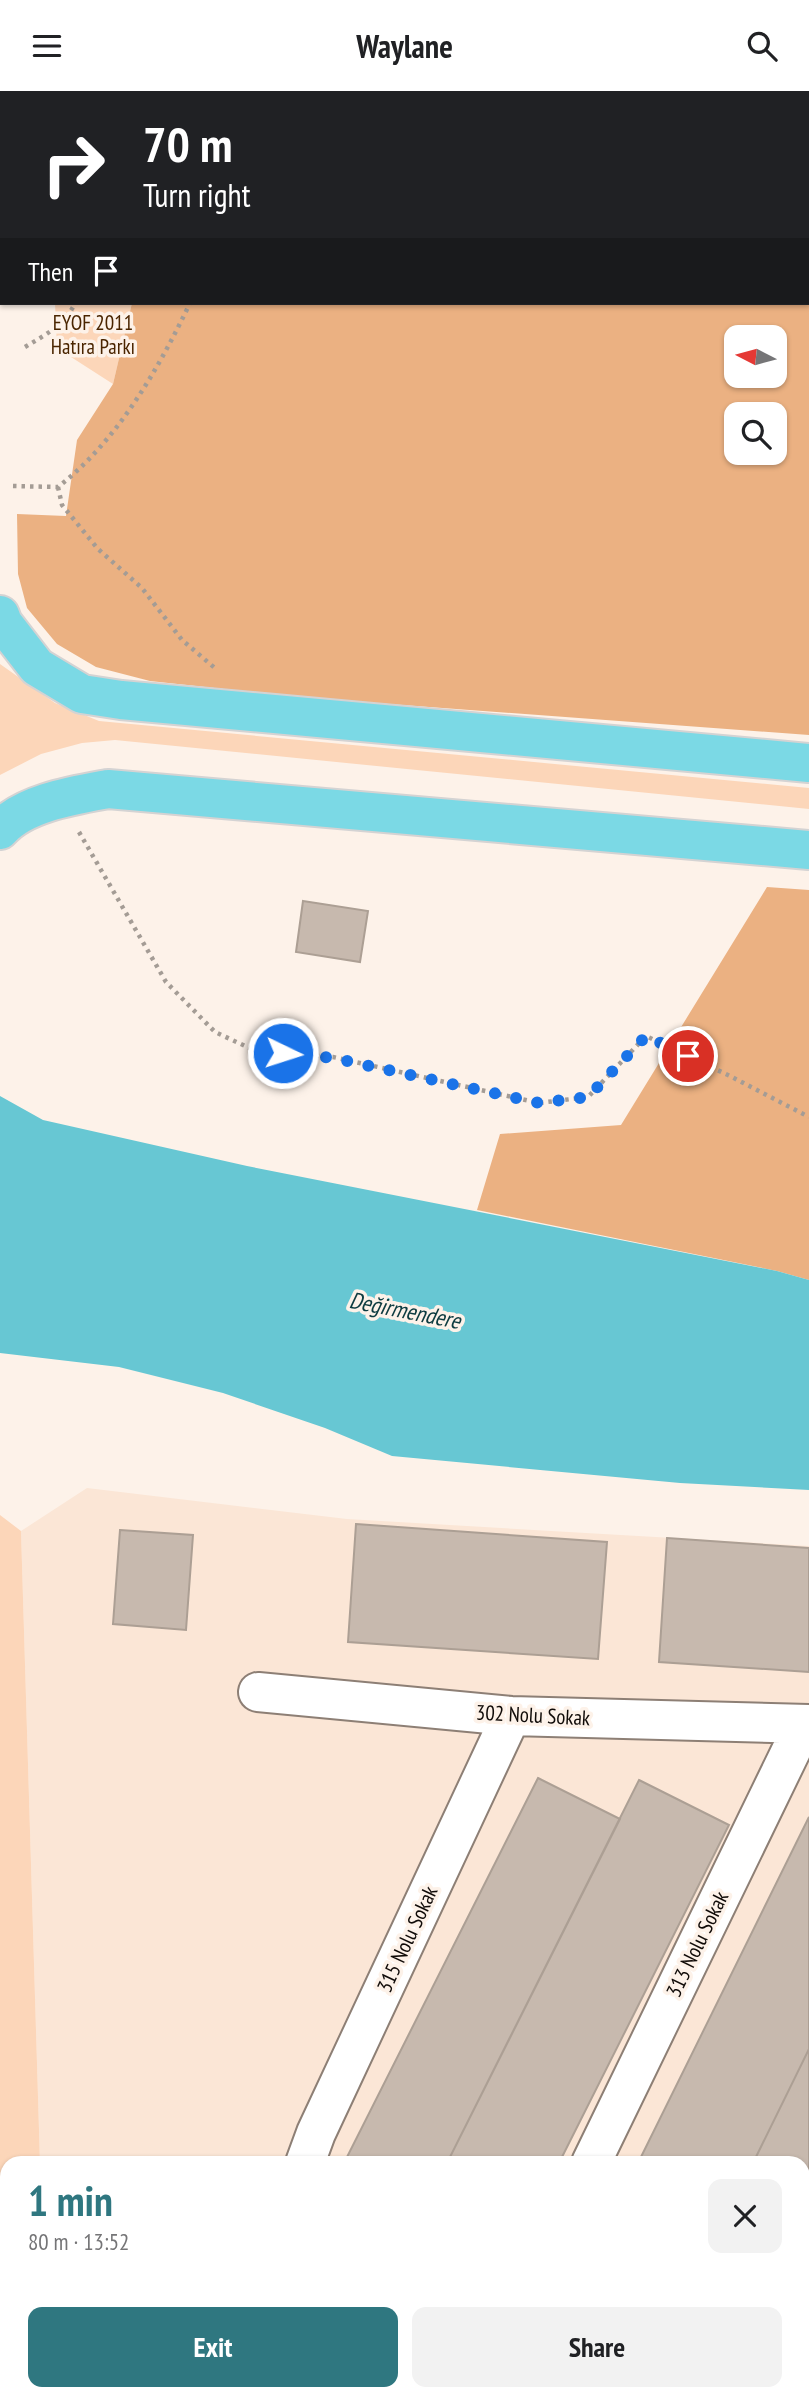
<!DOCTYPE html>
<meta charset="utf-8">
<style>
:root{--surface:#fff;--page:#f2f2f2;--text:#202124;--muted:#757577;--accent:#2f7780}
body{margin:0;font-family:"PT Sans Narrow",sans-serif;background:var(--page);color:var(--text);height:100vh;display:flex;flex-direction:column;font-size:26px;white-space:nowrap}
*{box-sizing:border-box;margin:0}
p{font-size:23px;color:var(--muted)}
.icon{flex:none;width:38px;height:38px;fill:none;stroke:currentColor;stroke-width:2;stroke-linecap:round;stroke-linejoin:round}
.map{position:relative;flex:1;overflow:hidden}
.side{position:absolute;left:0px;top:2065px;width:810px;height:245px;display:flex;flex-direction:column;background:var(--surface);border-radius:21px 21px 0 0;box-shadow:0 2px 5px #0004}
.side>*{flex:none}
.guide{position:absolute;left:0px;top:0px;width:810px;height:214px;box-shadow:0 2px 5px #0004;background:#202124;color:#fff;overflow:hidden}
.needle{width:46px;rotate:276deg}
.controls{position:absolute;left:724px;top:234px;display:grid;gap:14px}
.controls a{display:grid;place-items:center;width:63px;height:63px;border-radius:14px;background:var(--surface);box-shadow:0 2px 5px #0004;font-size:35px}
.pin{position:absolute;display:grid;place-items:center;width:60px;height:60px;color:#fff;margin:-30px;border:4px solid #fff;border-radius:50%;box-shadow:0 2px 7px #0007}
.me{position:absolute;width:77px;margin:-38px;rotate:94deg;stroke-linejoin:round;filter:drop-shadow(0 0 5px #0008)}
.turn{display:flex;align-items:center;gap:24px;height:147px;padding:0 28px;font-size:32px}
.turn .icon{width:91px;height:91px;stroke-width:2.5}
.turn b{display:block;font-size:49px;line-height:60px}
.then{display:flex;align-items:center;height:66px;padding:0 28px;background:#0003;gap:14px;font-size:26px}
.round{display:grid;place-items:center;flex:none;width:74px;height:74px;border-radius:14px;background:var(--page)}
.head{display:flex;align-items:center;justify-content:space-between;height:119px;padding:0 28px}
h1{font-size:42px;font-weight:800;line-height:52px;color:var(--accent)}
.action{display:flex;gap:14px;margin-top:auto;padding:14px 28px}
.action a{flex:1;height:80px;border-radius:14px;background:var(--accent);color:#fff;font-size:28px;font-weight:800;line-height:80px;text-align:center}
.action a+a{background:var(--page);color:var(--text)}
header{display:flex;justify-content:space-between;align-items:center;height:91px;padding:0 28px;background:var(--surface);font-size:32px;font-weight:800}
.map>svg:first-child{display:block}
</style>
<header><svg class="icon" aria-label="menu" viewBox="0 0 24 24"><path d="M4 6h16M4 12h16M4 18h16"/></svg>Waylane<svg class="icon" aria-label="search" viewBox="0 0 24 24"><circle cx="10" cy="10" r="6"/><path d="M15 15l6 6"/></svg></header>
<div class="map">
<svg width="809" height="2310" viewBox="0 0 809 2310">
<rect width="100%" height="100%" fill="#fdf2e9"/>
<path fill="#fbe6d6" d="M87,1397L347,1428L809,1455V2310H47V2303H803V2072H40L21,1440Z"/>
<path fill="#fcd6b9" d="M55,212H132L113,293L57,257Z
M0,573L55,612L99,630L809,697V718L115,649L82,652L41,663L0,684Z
M0,1424L21,1440L40,2072H7V2303H47V2310H0Z"/>
<path fill="#ebb182" fill-rule="evenodd" d="M183,0H664L668,2H182Z
M809,58V644L308,607L150,590L96,576L57,553L27,517L18,483L17,423L66,425L77,349L113,293L132,212H808ZM737,247H775V285H737ZM737,324H775V362H737Z
M767,796L809,799V1189L777,1180L477,1119L500,1043L621,1034Z"/>
<path fill="#67c7d3" d="M0,1005L43,1029L247,1075L777,1180L809,1189V1399L680,1392L392,1365L325,1337L223,1302L119,1276L0,1262Z"/>
<path fill="#c7b9ae" stroke="#ac9f94" stroke-width="2" d="M303,810L368,820L360,871L296,861Z
M356,1433L607,1451L598,1568L348,1551Z
M120,1439L193,1444L186,1539L113,1533Z
M667,1447L809,1457V1581L659,1571Z
M538,1687L620,1728L447,2072H344Z
M639,1689L729,1734L559,2072H447Z
M809,1726V1958L753,2072H638Z
M809,1958V2184L803,2195V2072H753Z"/>
<g fill="none" stroke-linecap="round" stroke-linejoin="round">
<g stroke="#8d7f75" stroke-width="42">
<path id="street" d="M258,1601L511,1625L809,1633
M305,2072L316,2042L511,1625
M591,2072L804,1633
M803,2280L809,2268
M386,2303L393,2310
M475,2310L479,2303
M690,2310L777,2303"/>
</g>
<g stroke="#d4d3d3" stroke-width="42">
<path id="highway" d="M19,2V0
M0,153L2,139
M0,524L3,532L37,576L82,603L121,609L809,672
M0,739C23,712 75,704 108,698L809,759"/>
</g>
<path stroke="#a49c95" stroke-width="4.5" stroke-dasharray="3.5 5" stroke-linecap="butt" d="M141,2L142,0
M270,2L271,0
M25,256C45,244 65,234 75,212
M13,395L58,396C117,350 158,279 190,212
M58,396L62,414L98,458L142,497L182,549L216,578
M79,741L166,891L215,941L258,961L333,966L539,1012L588,1006L646,945L730,985L809,1026"/>
<use href="#street" stroke="#fff" stroke-width="38"/>
<use href="#highway" stroke="#7bd9e5" stroke-width="38"/>
</g>
<g fill="none" stroke-linecap="round" stroke-linejoin="round">
<path stroke="#1a73e8" stroke-width="12" stroke-dasharray="0 21.6" d="M283,962L333,967L539,1012L588,1006L646,945L688,965"/>
</g>
<g text-anchor="middle" dominant-baseline="central" stroke-width="7" stroke-linejoin="round" paint-order="stroke">
<g font-size="21" fill="#4a2500" stroke="#fdf2e9">
<text x="93" y="231">EYOF 2011<tspan x="93" dy="24">Hatıra Parkı</tspan></text>
</g>
<g font-size="21" fill="#100b08" stroke="#fdf2e9">
<text transform="translate(533 1624) rotate(3)">302 Nolu Sokak</text>
<text transform="translate(407 1848) rotate(-65)">315 Nolu Sokak</text>
<text transform="translate(697 1853) rotate(-64)">313 Nolu Sokak</text>
</g>
<g font-size="23" font-style="italic" fill="#0d3b40" stroke="#fdf2e9">
<text transform="translate(405 1219) rotate(11)">Değirmendere</text>
</g>
</g>
</svg>
<div class="controls">
<a><svg class="needle" viewBox="-14 -14 28 28"><path d="M0-13l5 13h-10z" fill="#e53935"/><path d="M0 13l5-13h-10z" fill="#757577"/></svg></a>
<a><svg class="icon" aria-label="search" viewBox="0 0 24 24"><circle cx="10" cy="10" r="6"/><path d="M15 15l6 6"/></svg></a>
</div>
<div class="pin" style="left:688px;top:965px;background:#d93025"><svg class="icon" aria-label="arrive" viewBox="0 0 24 24"><path d="M6 21V4h12l-3 4 3 4H6"/></svg></div>
<svg class="me" style="left:283px;top:962px" viewBox="-20 -20 40 40"><circle r="17" fill="#1a73e8" stroke="#fff" stroke-width="3"/><path d="M0-11L8 9 0 5-8 9z" fill="#fff"/></svg>
<div class="guide">
<div class="turn"><svg class="icon" aria-label="right" viewBox="0 0 24 24"><path d="M7 20v-9h11M14 6l5 5-5 5"/></svg><div><b>70 m</b>Turn right</div></div>
<div class="then">Then<svg class="icon" aria-label="arrive" viewBox="0 0 24 24"><path d="M6 21V4h12l-3 4 3 4H6"/></svg></div>
</div>
<section class="side">
<div class="head"><div><h1>1 min</h1><p>80 m · 13:52</p></div><a class="round"><svg class="icon" aria-label="close" viewBox="0 0 24 24"><path d="M6 6l12 12M18 6L6 18"/></svg></a></div>
<div class="action"><a>Exit</a><a>Share</a></div>
</section>
</div>
